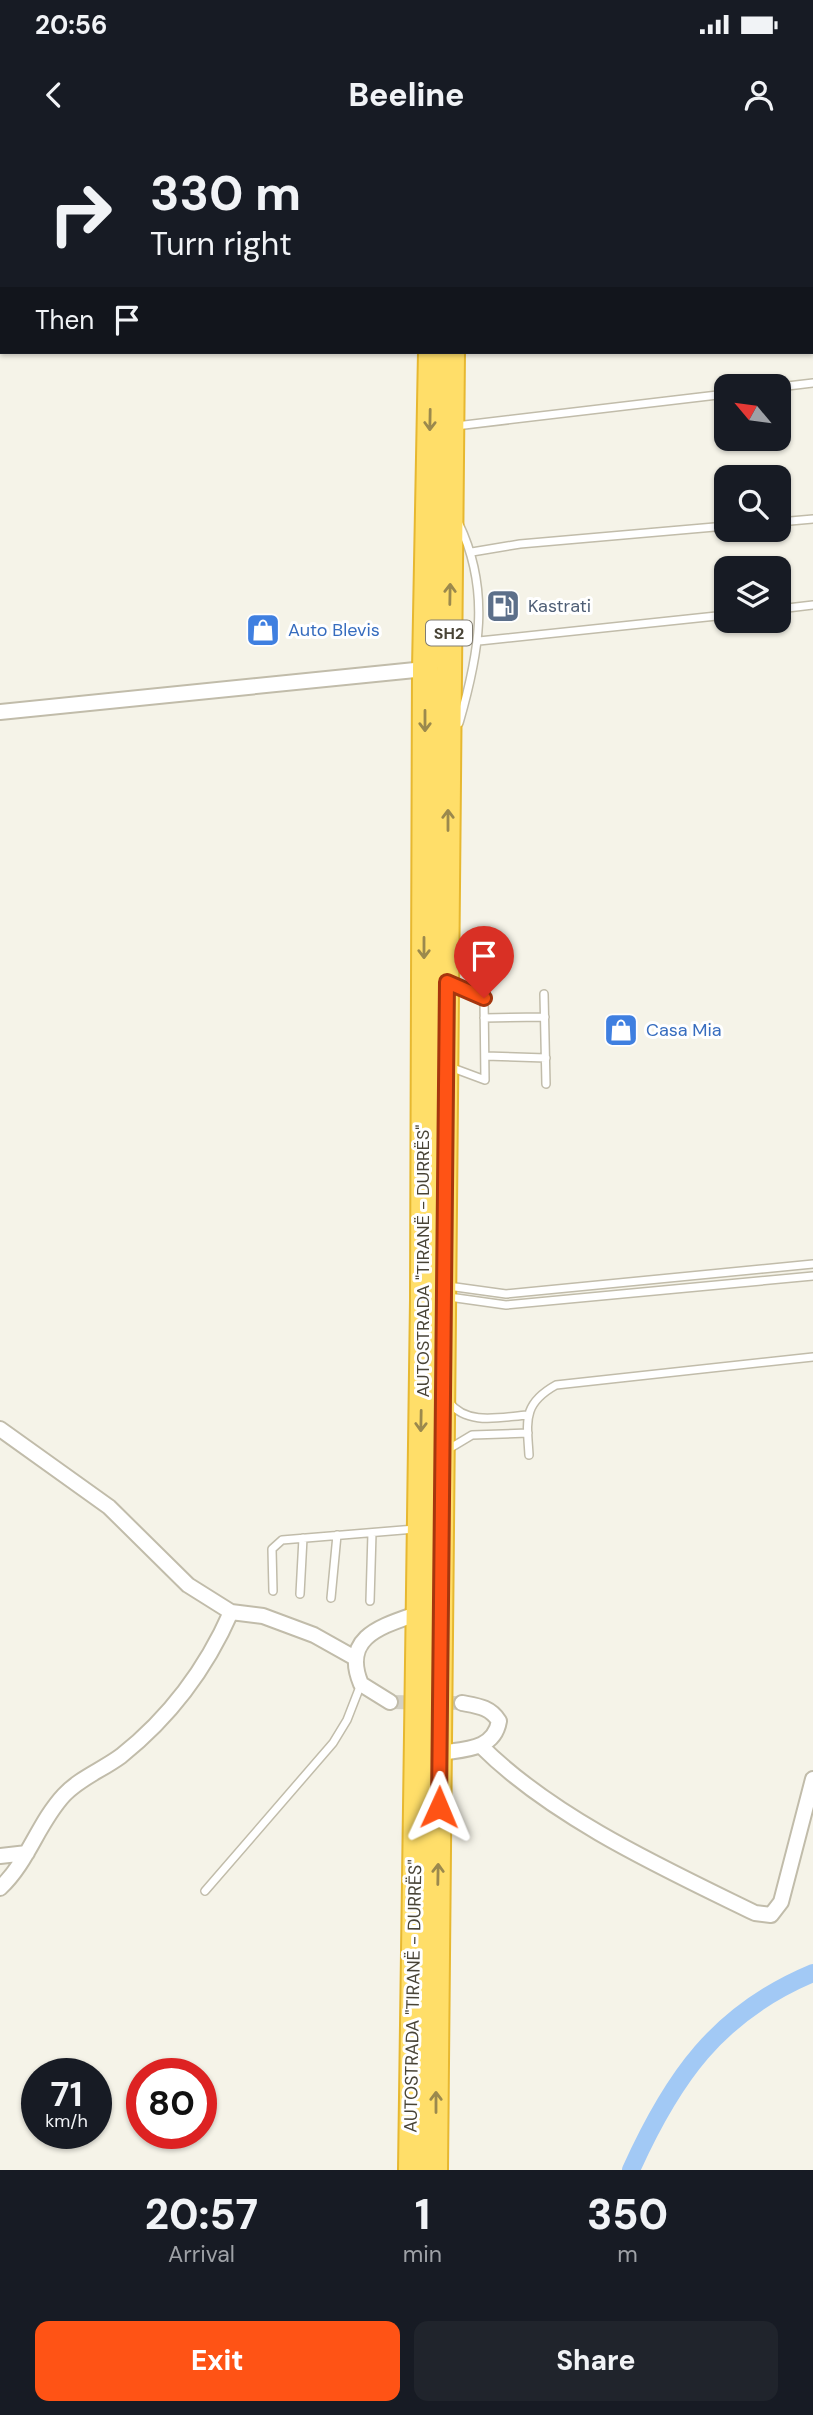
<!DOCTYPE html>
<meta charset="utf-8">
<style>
:root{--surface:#171b24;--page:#20242c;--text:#f1f3f6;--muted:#9ea1a6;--accent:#ff5315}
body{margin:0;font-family:"DM Sans",sans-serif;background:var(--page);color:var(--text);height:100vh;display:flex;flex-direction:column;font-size:26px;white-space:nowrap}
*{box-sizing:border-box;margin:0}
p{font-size:23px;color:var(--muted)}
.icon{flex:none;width:38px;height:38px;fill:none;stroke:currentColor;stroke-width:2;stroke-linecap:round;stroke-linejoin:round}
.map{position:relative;height:2030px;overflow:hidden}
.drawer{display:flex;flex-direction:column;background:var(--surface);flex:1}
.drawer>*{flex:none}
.guide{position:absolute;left:0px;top:0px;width:814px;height:214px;box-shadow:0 2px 5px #0004;background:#171b24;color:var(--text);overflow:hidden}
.needle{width:46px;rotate:299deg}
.tools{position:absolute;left:714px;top:234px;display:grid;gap:14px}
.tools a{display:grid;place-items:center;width:77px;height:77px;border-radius:14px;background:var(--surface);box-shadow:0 2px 5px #0004;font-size:35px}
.speed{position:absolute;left:21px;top:1918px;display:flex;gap:14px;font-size:35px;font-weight:700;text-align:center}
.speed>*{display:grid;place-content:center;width:91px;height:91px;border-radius:50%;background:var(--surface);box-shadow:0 2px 5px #0004;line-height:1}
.speed small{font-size:18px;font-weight:400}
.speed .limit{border:10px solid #d22;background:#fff;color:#111}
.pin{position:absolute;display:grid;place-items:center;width:60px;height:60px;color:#fff;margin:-72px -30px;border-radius:50% 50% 50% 0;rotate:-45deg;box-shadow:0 0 7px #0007}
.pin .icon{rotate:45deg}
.me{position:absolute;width:77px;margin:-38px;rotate:1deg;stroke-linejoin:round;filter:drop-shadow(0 0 5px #0008)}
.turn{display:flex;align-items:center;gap:24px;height:147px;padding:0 35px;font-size:32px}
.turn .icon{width:91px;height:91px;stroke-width:2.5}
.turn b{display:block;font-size:49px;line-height:60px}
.then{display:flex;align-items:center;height:66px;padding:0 35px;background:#0003;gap:14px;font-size:26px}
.eta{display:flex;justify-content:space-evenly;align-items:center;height:119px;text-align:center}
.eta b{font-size:42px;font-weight:800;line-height:49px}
.button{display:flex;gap:14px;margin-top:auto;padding:14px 35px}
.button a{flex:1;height:80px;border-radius:14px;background:var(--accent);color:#fff;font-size:28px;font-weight:800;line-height:80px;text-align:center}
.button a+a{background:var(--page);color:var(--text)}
.status{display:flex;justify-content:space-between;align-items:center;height:49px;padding:0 35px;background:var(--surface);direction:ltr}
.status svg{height:19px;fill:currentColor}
header{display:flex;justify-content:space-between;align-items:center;height:91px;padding:0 35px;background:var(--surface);font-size:32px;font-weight:800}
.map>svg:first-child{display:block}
</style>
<div class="status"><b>20:56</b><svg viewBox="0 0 49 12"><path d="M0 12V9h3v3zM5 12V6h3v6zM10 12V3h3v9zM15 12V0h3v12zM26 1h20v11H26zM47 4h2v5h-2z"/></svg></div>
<header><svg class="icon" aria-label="back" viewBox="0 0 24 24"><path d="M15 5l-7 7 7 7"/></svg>Beeline<svg class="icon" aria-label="person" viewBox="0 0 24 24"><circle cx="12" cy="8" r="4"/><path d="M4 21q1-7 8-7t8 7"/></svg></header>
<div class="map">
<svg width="813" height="2030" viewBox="0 0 813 2030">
<rect width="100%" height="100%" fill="#f5f3e8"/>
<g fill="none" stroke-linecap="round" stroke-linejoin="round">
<path stroke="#a2c9f5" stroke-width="18" d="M631,2030C672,1939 717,1873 813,1833"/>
<path stroke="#d3d0c4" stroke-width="14" stroke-dasharray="14 7" stroke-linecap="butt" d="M390,1562L462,1563"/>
<g stroke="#c1bcaa" stroke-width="10">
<path id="lane" d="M232,2L243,0
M0,25H2
M779,247L813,243
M456,286L726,254
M779,382L813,379
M472,412L520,404L726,386
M779,469L813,465
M479,501L726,475
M459,583C479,514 491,451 459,384
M544,854L546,944
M484,878L545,877
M485,916L546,918
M450,927L485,940L484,858L451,844
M448,1146L506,1154L813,1124
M449,1157L506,1165L813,1136
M449,1262C467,1286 501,1277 527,1275
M446,1307H452L472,1295L528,1293
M529,1315C527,1281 522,1264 556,1245L813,1217
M273,1451L272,1409L282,1400L415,1389
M300,1454L303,1398
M331,1458L337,1395
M370,1461L372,1393
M205,1751L333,1603L347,1580L361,1544"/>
</g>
<g stroke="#c1bcaa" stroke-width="18">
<path id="street" d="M0,572L425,529
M0,1289L109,1367L188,1445L231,1472L263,1476L314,1495L355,1518
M390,1562L361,1544C341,1496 383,1486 419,1473
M481,1606C553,1678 665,1729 755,1773L771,1775L781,1762L813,1639
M440,1613C465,1609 494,1610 499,1581C490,1567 478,1566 462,1563
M0,1716L27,1713
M0,1748C28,1722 38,1683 64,1655C80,1638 102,1630 121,1616C170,1577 206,1529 231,1472"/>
</g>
<g stroke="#e7b830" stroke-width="28">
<path id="highway" d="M434,2V0
M455,2V0
M411,2030L423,1160L425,529L431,212
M435,2030L452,212"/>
</g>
<use href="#lane" stroke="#fff" stroke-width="7"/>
<use href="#street" stroke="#fff" stroke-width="14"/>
<use href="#highway" stroke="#ffde69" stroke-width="24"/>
</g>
<defs><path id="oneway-shaft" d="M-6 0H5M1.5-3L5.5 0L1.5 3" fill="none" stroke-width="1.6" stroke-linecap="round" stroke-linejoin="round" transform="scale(1.75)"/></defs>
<g stroke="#9b894d">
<use href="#oneway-shaft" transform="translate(430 280) rotate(91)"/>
<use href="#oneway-shaft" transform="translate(450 454) rotate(-89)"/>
<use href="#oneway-shaft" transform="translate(425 581) rotate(90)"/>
<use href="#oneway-shaft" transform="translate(448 680) rotate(-90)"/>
<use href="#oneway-shaft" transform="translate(424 808) rotate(90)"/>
<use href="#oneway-shaft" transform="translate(421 1281) rotate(91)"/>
<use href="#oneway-shaft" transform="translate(438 1734) rotate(-89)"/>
<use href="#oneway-shaft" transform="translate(436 1962) rotate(-90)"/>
</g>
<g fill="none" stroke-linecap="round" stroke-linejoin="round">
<g stroke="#a6360e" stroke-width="18">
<path id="route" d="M439,1667L447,842L484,858"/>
</g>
<use href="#route" stroke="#ff5315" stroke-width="12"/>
</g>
<defs>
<g id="fuel-square" transform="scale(1.75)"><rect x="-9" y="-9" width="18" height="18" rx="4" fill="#5c6f8a" stroke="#fff"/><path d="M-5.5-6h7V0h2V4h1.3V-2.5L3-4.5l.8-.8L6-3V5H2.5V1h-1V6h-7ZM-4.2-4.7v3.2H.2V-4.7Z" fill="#fff"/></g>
<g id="shop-square" transform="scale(1.75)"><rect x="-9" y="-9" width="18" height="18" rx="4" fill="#3f7fe0" stroke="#fff"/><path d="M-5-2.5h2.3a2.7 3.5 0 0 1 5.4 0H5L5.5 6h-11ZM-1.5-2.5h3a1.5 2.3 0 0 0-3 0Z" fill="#fff"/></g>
</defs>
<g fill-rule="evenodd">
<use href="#fuel-square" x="503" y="466"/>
<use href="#shop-square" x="263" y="490"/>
<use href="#shop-square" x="621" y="890"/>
</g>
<g text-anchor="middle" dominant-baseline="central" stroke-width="6" stroke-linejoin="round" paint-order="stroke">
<rect fill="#fff" stroke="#807c72" stroke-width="2" x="426" y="480.5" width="46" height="25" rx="5"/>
<g font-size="16" font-weight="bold" fill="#494436">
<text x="449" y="493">SH2</text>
</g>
<g font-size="18" fill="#4e5e75" stroke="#fff" text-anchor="start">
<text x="528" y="466">Kastrati</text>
</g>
<g font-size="18" fill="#366cbe" stroke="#fff" text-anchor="start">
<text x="288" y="490">Auto Blevis</text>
<text x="646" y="890">Casa Mia</text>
</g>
<g font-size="18" fill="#494436" stroke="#fff">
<text transform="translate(423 1121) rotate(-90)">AUTOSTRADA "TIRANË - DURRËS"</text>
<text transform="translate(413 1856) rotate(-89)">AUTOSTRADA "TIRANË - DURRËS"</text>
</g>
</g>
</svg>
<div class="tools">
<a><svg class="needle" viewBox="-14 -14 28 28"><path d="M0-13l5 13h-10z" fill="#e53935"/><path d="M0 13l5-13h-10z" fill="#9ea1a6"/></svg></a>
<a><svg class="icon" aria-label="search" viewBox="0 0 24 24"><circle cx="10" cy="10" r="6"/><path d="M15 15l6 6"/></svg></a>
<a><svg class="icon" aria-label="layers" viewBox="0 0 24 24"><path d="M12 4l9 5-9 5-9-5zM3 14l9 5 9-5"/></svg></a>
</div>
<div class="speed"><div>71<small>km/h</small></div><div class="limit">80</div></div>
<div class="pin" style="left:484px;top:858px;background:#d93025"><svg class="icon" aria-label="arrive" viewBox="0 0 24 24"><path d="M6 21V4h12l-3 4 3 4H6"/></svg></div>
<svg class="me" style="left:439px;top:1667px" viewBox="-20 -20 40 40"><path d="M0-17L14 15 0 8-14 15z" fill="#ff5315" stroke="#fff" stroke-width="4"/></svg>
<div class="guide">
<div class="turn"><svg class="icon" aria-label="right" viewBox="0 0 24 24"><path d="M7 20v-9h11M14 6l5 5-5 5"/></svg><div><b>330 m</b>Turn right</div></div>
<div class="then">Then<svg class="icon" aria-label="arrive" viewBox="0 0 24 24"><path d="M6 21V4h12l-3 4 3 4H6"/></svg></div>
</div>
</div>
<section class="drawer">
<div class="eta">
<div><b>20:57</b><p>Arrival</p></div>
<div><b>1</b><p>min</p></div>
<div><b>350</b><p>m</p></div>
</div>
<div class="button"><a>Exit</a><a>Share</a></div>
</section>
